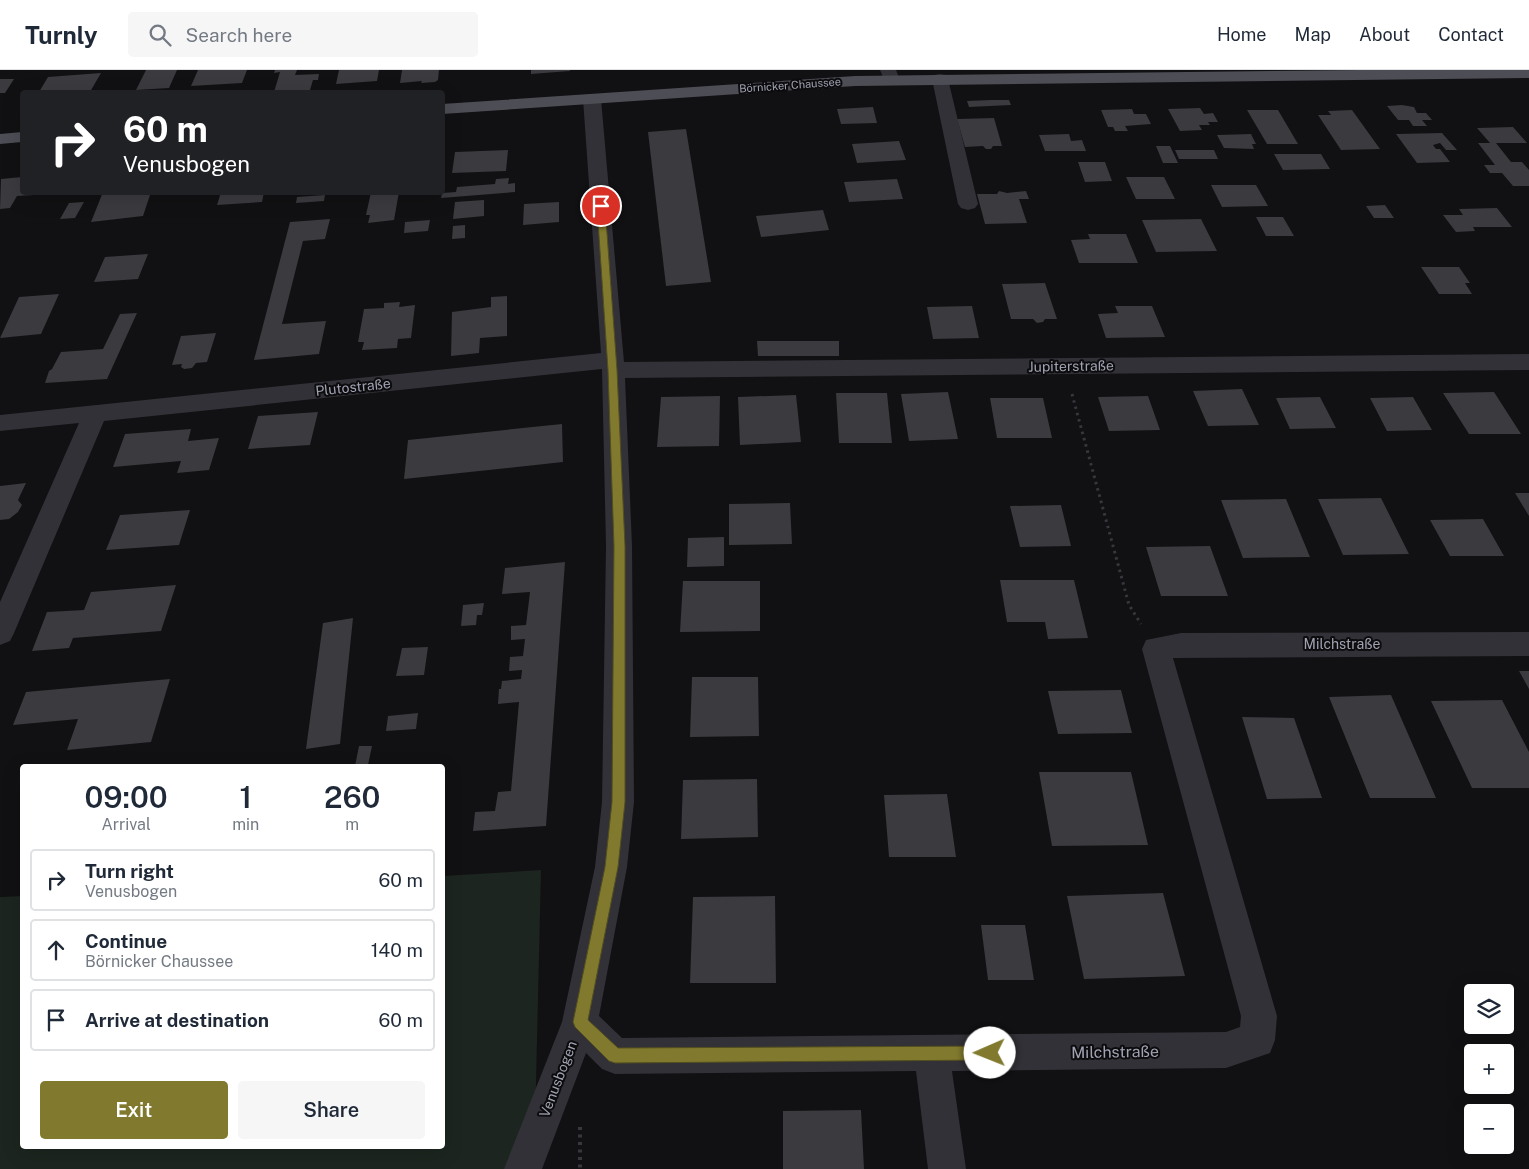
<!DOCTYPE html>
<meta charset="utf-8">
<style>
:root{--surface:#fff;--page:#f6f6f7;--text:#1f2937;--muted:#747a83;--line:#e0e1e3;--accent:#817a2e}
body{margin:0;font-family:"Public Sans",sans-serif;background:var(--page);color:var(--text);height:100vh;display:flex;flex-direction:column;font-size:19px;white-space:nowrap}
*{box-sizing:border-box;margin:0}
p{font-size:16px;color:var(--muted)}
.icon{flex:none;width:28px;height:28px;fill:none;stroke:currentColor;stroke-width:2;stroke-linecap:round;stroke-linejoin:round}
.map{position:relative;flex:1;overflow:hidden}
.details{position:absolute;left:20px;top:694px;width:425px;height:385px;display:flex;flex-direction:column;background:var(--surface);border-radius:5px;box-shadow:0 5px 20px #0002}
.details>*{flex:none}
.top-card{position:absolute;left:20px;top:20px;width:425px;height:105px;border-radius:5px;box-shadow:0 5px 20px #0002;background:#202124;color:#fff;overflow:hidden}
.controls{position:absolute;left:1464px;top:914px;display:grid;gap:10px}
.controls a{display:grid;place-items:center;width:50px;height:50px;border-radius:5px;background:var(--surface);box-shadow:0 5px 20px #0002;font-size:25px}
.pin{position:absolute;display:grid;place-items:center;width:42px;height:42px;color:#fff;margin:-21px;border:2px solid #fff;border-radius:50%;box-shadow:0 1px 5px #0007}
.me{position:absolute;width:55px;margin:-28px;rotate:269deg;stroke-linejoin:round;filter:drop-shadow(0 0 4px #0008)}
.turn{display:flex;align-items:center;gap:18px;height:105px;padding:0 20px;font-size:22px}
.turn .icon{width:65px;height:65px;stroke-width:2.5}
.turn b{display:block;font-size:35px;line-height:42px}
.eta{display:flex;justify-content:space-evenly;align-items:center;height:85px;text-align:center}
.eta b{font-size:30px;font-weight:600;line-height:35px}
.action{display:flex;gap:10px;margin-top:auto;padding:10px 20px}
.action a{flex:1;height:58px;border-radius:5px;background:var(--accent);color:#fff;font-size:20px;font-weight:600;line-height:58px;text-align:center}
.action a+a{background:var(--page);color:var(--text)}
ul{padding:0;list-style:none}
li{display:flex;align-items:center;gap:15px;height:62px;margin:0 10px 8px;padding:0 10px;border:2px solid var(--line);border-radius:5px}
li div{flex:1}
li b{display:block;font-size:19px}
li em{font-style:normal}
header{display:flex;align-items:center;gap:30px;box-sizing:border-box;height:70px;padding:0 25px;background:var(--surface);border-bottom:1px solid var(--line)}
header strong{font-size:24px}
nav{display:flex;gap:28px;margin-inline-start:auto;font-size:18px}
.search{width:350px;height:45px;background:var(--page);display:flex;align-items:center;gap:12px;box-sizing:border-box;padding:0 18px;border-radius:5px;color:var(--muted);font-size:19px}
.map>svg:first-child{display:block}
</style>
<header>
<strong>Turnly</strong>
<div class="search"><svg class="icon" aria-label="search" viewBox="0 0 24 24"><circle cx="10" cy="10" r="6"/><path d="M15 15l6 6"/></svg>Search here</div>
<nav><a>Home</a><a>Map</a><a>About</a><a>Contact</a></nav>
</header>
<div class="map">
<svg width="1529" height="1099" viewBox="0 0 1529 1099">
<rect width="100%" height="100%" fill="#111012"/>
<path fill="#1c251f" d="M541,800L534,1099H0V827L22,826V1076H442L443,806Z"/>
<path fill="#3a3a3f" d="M146,0H177L169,18L136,20Z
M198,0H247L242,13L191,16Z
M275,0H297L295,5L319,4L318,10H313L310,20L274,22L280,2L274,3Z
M339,0H379L377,11L336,14Z
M402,0H439L438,10L435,12L421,13L422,11L400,13Z
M531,0H570V1L531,4Z
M101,3L90,22H39L48,7Z
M0,9H14L5,23H0Z
M991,30H1009L1011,35L969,37L967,31Z
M1402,35L1414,37L1417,43H1426L1432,50H1422L1427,56H1413L1409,50H1398L1387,36Z
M873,37L877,53L841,54L837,39Z
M1200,38L1204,44L1213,43L1218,52H1208L1210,55H1199L1202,60L1180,61L1168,39Z
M1132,39L1134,44H1146L1151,54L1125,56L1128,61H1115L1113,57H1108L1101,40Z
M1247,40H1278L1298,74H1267Z
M1352,40L1380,79L1341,80L1318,45H1331L1328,41Z
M994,48L1002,76H993L991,79H986L983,76L965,77L957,49Z
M1513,57L1527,73H1496L1511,92H1522L1529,100V116H1513L1502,103H1490L1484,95H1495L1478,73H1490L1477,58Z
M686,59L711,212L666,216L648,62Z
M1442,63L1457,80H1446L1440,73L1433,75L1436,79H1440L1450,92L1417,93L1396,64Z
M1069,64L1071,71L1082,70L1086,81H1045L1039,65Z
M1251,64L1256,74H1252L1254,79L1224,78L1217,65Z
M899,71L906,90L857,93L852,74Z
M1156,76H1170L1178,93H1163Z
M508,80L506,101L452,103L455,82Z
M1175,80H1214L1218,89H1179Z
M1274,84H1321L1330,99L1283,100Z
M1078,92H1105L1112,111L1085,112Z
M22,107V122H35L34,125L17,126L10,138L0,139L1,109Z
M1126,107H1164L1175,129H1136Z
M509,108L508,114L515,113V122L441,128L442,123L456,122L457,117L495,114L496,109Z
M897,109L903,129L849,132L844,112Z
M1211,115H1256L1268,136L1222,137Z
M999,121L1007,123L1026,121L1029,129H1019L1027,153L985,154L977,124H997Z
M103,122H151L143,146L91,152Z
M221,122H264L262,132L217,135Z
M371,122H399L394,150L368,153L370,145H366Z
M325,125L324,131L296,133L297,127Z
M484,130V146L453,149L455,132Z
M84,132L75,148L60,149L69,133Z
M559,132V152L523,155L524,134Z
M1385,135L1394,148H1374L1366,136Z
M1497,138L1512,157H1473L1475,161L1456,162L1443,145H1463L1459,139Z
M823,140L829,160L761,167L756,146Z
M1256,147H1283L1294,166H1266Z
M330,149L325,169L303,171L282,254L326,251L319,284L254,290L290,152Z
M1201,149L1217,181L1156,182L1142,150Z
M430,150L428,161L404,163L405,152Z
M465,155V168L452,169L453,156Z
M1088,164H1126L1138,193H1079L1071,170L1090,169Z
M148,184L138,209L94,212L105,187Z
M1421,197H1459L1470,213H1465L1472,224H1439Z
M1045,213L1057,249H1045L1043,252L1037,253L1033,249H1011L1002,214Z
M59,224L41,264L0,268L19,227Z
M507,226V266L480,268L479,283L451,286L452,242L491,237V227Z
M400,232L399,237L415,235L411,268L398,269L397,278L362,280L364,272H358L364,239L384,238V233Z
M972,236L979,268L933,269L927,237Z
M1115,236H1152L1165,267L1106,268L1098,244L1118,243Z
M137,243L107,309L45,313L49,301L52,299L61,282L103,279L120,244Z
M216,263L207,292L196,293L192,298L184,299L181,297L182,294L172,295L181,266Z
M757,271H839V286H758Z
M1242,319L1259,355L1208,356L1193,321Z
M948,322L958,369L909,371L901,324Z
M1494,322L1521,364H1469L1443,323Z
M836,323H887L892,373H839Z
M796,325L801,372L740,375L738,327Z
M720,326L719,376L657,377L661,327Z
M1148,326L1160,360L1109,361L1098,327Z
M1320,327L1336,358L1290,359L1276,328Z
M1413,327L1432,360L1387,361L1370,328Z
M990,328H1043L1052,368H997Z
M318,342L310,375L248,379L258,346Z
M562,354L563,392L404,409L408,370Z
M191,359L188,371L219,368L209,400L177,403L181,391L113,397L125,364Z
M26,413L18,430L22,435L18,442L9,449L0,450V416Z
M1515,423H1529V446Z
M1381,428L1409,484L1343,485L1318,429Z
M1286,429L1310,487L1243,488L1221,430Z
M790,433L792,474L729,475V434Z
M1061,435L1071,476L1020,477L1010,436Z
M190,440L179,475L106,480L120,445Z
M1483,449L1504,486H1450L1430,450Z
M724,467V496L687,497L688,468Z
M1210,476L1228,526H1161L1146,477Z
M565,492L546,756L473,761L475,742L495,741L498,722L511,721L519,632L498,634L499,619H501L502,611L521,609L522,600L509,601L510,587L523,586L525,569L511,570V556L526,555L530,522L502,524L505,498Z
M1000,510H1074L1088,568L1048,569L1045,552H1007Z
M683,511H760V561L680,562Z
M176,515L161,561L73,568L69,578L32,581L47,542L84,540L91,522Z
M484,533L482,545H477L476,555L461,556L463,535Z
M353,548L340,674L306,679L323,553Z
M428,577L424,605L396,606L402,578Z
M1519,601H1529V619Z
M692,607H758L759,666L690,667Z
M170,609L151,672L67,680L78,649L13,655L26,622Z
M1121,620L1132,663L1058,664L1048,621Z
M1391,625L1436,728H1370L1329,627Z
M1502,630L1529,682V718H1472L1431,631Z
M418,643L416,659L386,661L388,646Z
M1242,647L1294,648L1322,728L1267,729Z
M359,676H372L368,695L355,696Z
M1039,702H1131L1148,775L1052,776Z
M757,709L758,767L681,769L683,710Z
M947,724L956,787H889L884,725Z
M1163,823L1185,906L1084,909L1067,826Z
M775,826L776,913H690L693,827Z
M981,855H1025L1034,910H988Z
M861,1040L864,1099H783V1041Z"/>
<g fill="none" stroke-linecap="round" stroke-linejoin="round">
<path stroke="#37383e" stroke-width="3" stroke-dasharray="2.5 4" stroke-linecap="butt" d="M1072,324L1129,535L1141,554"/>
<path stroke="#37383e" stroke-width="4" stroke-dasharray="3 4.5" stroke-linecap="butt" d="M580,1057V1099"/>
<path fill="#313137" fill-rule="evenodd" d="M880,0H896L900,10L898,14H886Z
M940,4L946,5L948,9L978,134L975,138L968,140L961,138L958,134L932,9L934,5Z
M592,24L598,25L601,29L624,292L1529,284V300L625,308L632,476L634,732L627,797L599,946L622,968L1226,962L1240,957L1241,946L1142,579L1146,570L1181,563L1529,562V586L1173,588L1277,946L1275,970L1270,983L1226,998L952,1001L966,1099H928L916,1001L615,1004L602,999L586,983L542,1099H504L562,952L595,797L602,732L606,476L602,299L104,351L14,563L10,571L0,575V532L79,353L0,361V345L601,283L583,29L586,25Z"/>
<path fill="#4d4d56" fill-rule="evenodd" d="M1361,0H1529V8L855,16L442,44V34L855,6Z
M22,62V72L0,74V64Z"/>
</g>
<path fill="#817a2e" stroke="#544f1e" d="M601,134L605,136L617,300L625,476V732L618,797L588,950L618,978L990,976L995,978L998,983L995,988L990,990L615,993L609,991L575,957L573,952L605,797L612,732L614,476L608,300L597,136Z"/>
<g text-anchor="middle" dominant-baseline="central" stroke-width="4" stroke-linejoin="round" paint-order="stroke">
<g font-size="11" fill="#a1a3b3" stroke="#0c0b0d">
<text transform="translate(790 15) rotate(-4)">Börnicker Chaussee</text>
</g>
<g font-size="14" fill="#a1a3b3" stroke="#0c0b0d">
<text transform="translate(1071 296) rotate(-1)">Jupiterstraße</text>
<text transform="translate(353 317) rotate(-6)">Plutostraße</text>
<text x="1342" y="574">Milchstraße</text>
<text transform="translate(558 1009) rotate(-69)">Venusbogen</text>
</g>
<g font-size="16" fill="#a1a3b3" stroke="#0c0b0d">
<text transform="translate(1115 982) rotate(-1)">Milchstraße</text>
</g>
</g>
</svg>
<div class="controls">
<a><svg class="icon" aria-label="layers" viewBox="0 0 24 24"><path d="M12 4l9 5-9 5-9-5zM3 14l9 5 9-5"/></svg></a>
<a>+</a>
<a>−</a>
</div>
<div class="pin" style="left:601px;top:136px;background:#d93025"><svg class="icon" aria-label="arrive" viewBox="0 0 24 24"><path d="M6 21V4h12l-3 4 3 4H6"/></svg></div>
<svg class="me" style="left:990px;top:983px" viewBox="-20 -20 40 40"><circle r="19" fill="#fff"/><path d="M0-13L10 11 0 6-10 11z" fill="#817a2e"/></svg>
<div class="top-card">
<div class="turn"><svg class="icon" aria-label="right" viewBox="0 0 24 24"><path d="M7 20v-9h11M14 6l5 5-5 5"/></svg><div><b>60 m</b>Venusbogen</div></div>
</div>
<section class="details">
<div class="eta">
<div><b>09:00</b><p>Arrival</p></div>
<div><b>1</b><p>min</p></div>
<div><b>260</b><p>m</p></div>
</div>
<ul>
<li><svg class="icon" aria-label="right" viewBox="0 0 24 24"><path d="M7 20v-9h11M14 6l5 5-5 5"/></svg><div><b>Turn right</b><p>Venusbogen</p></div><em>60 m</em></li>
<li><svg class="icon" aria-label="ahead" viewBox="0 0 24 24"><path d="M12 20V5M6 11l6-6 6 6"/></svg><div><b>Continue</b><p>Börnicker Chaussee</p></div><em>140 m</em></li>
<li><svg class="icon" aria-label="arrive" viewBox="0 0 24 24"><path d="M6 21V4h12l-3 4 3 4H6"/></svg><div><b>Arrive at destination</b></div><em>60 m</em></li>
</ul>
<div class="action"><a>Exit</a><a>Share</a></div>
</section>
</div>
